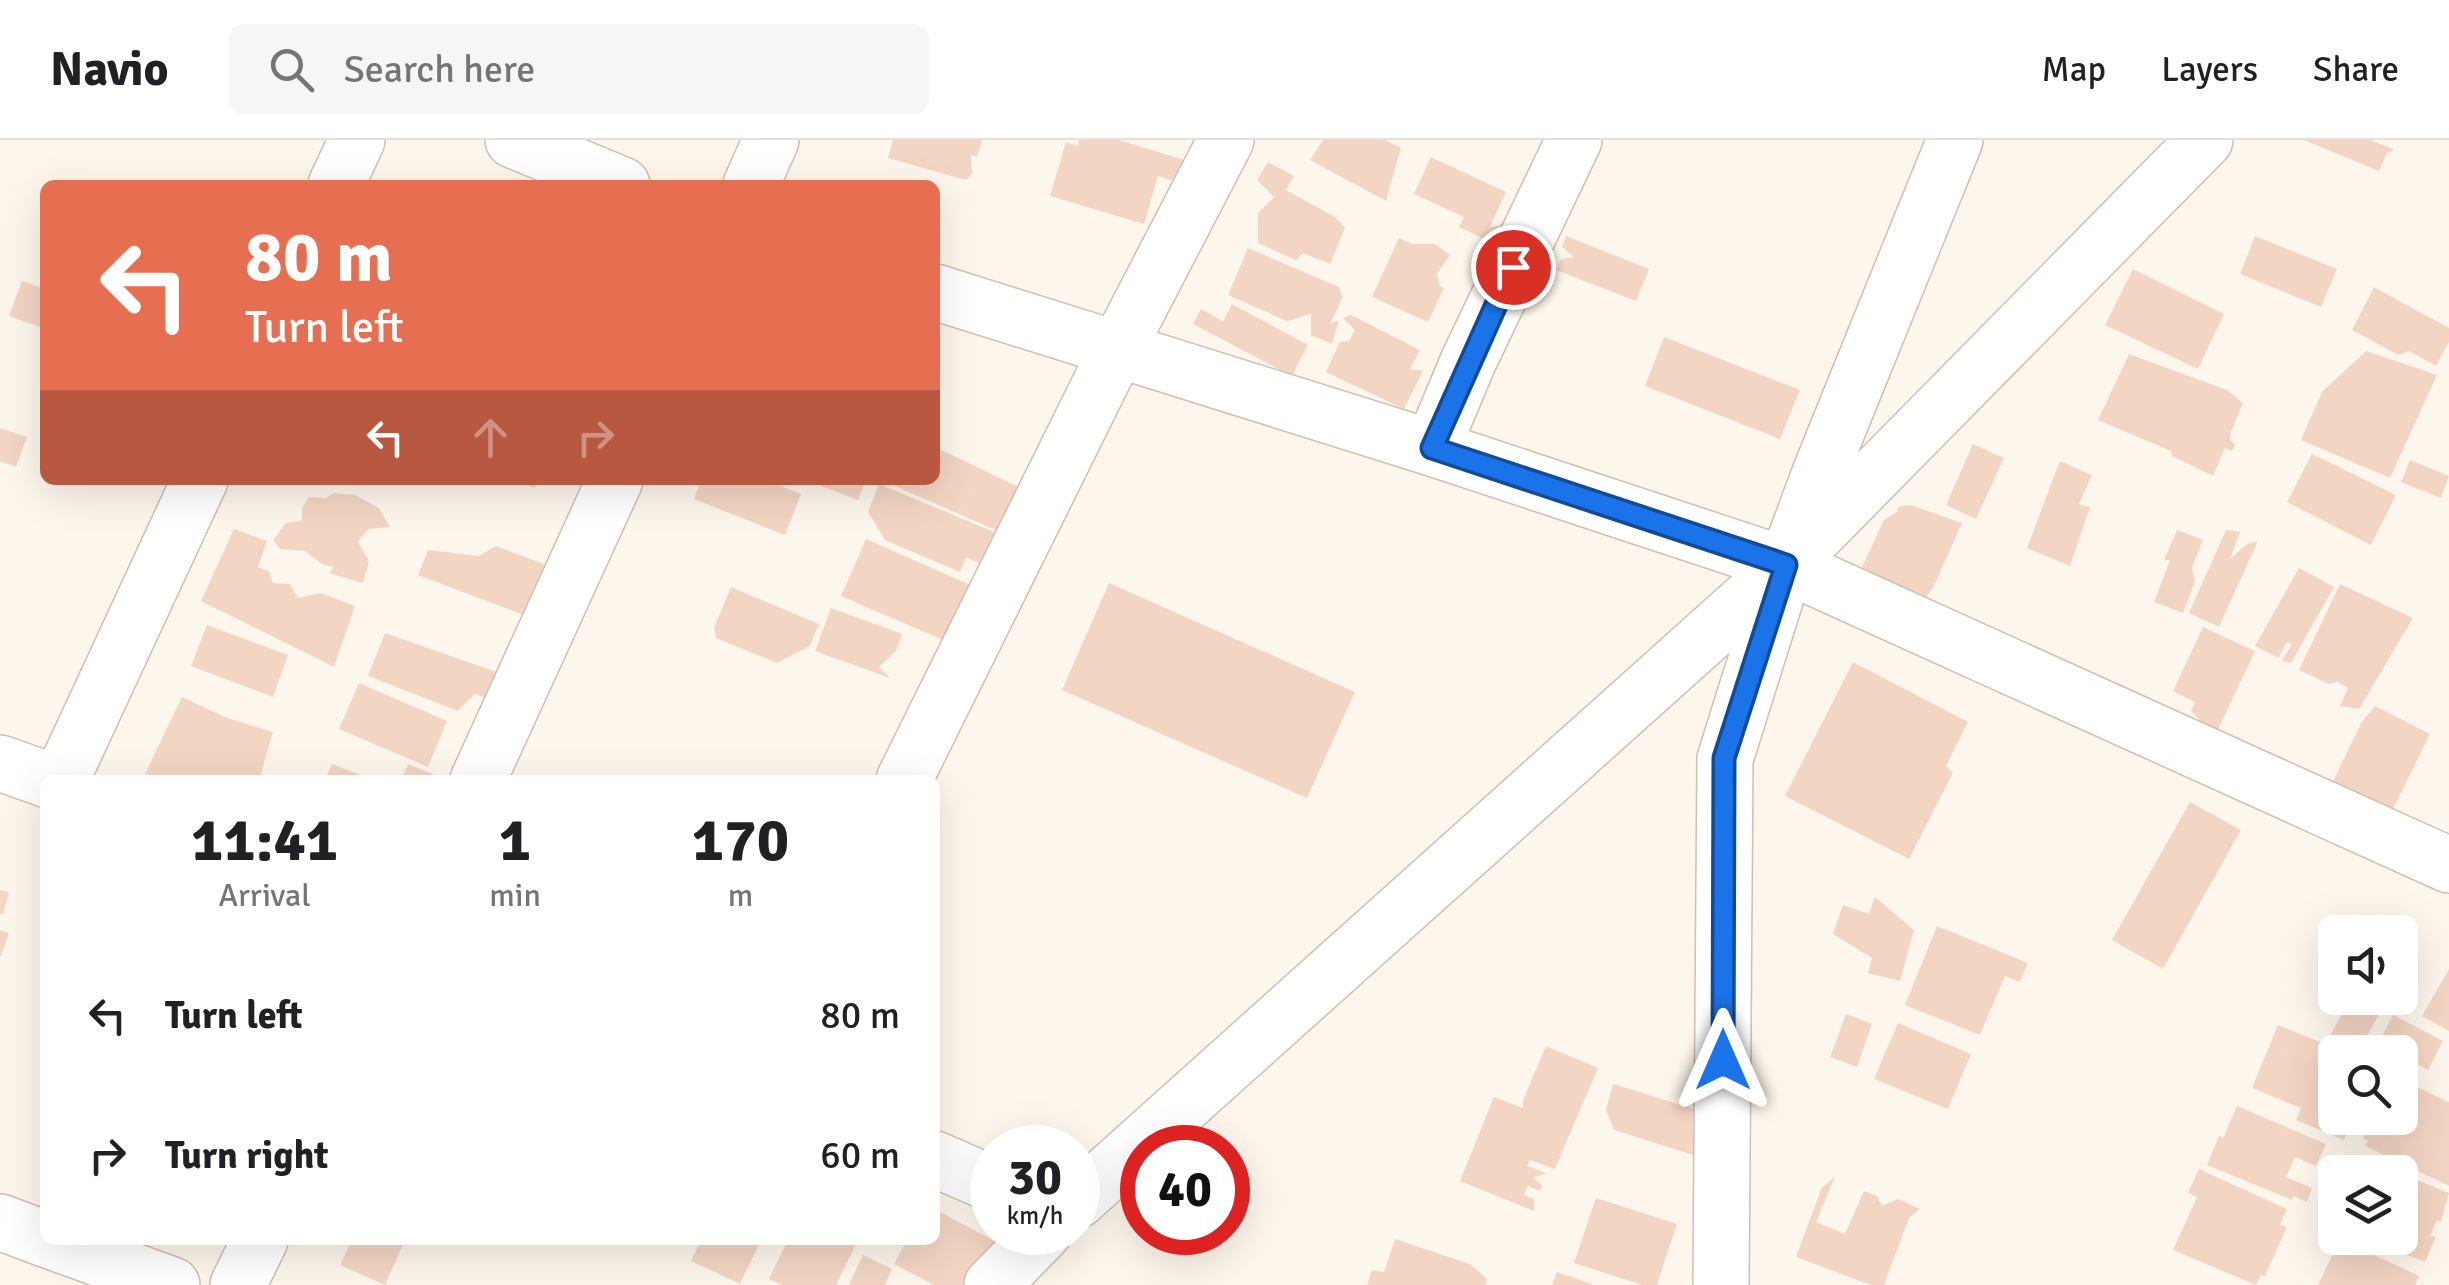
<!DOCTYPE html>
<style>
:root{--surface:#fff;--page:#f6f6f6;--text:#202124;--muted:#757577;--line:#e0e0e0}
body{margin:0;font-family:Signika,sans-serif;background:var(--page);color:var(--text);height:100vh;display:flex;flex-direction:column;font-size:38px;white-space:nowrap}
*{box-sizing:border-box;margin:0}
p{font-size:32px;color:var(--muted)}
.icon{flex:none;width:55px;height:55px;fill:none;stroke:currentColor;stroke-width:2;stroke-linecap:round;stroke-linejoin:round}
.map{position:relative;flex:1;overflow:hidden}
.sheet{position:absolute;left:40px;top:635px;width:900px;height:470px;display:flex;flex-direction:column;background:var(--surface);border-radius:15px;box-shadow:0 10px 40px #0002}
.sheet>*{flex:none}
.guide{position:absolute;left:40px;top:40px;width:900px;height:305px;border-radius:15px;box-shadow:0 10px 40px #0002;background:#e76f51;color:#fff;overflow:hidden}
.controls{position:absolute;left:2318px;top:775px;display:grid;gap:20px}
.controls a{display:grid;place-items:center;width:100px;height:100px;border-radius:15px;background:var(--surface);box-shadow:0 10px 40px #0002;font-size:50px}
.speed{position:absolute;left:970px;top:985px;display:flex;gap:20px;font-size:50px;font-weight:700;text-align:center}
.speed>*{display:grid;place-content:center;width:130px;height:130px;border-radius:50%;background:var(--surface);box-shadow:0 10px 40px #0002;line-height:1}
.speed small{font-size:25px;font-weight:400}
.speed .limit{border:15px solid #d22;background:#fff;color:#111}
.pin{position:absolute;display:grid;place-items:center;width:85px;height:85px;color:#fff;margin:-42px;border:5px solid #fff;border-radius:50%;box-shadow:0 2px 10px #0007}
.me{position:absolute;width:110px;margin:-55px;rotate:0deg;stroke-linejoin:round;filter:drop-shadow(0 0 8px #0008)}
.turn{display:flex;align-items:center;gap:35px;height:210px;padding:0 40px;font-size:45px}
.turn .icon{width:130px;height:130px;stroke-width:2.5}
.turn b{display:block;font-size:70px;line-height:85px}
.lanes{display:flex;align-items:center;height:95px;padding:0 40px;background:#0003;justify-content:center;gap:50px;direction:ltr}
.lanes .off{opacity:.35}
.eta{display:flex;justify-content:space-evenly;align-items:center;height:170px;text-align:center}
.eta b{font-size:60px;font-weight:700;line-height:70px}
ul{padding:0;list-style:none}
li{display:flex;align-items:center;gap:30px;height:140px;padding:0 40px}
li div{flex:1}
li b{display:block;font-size:38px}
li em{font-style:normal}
header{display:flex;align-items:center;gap:60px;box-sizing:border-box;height:140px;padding:0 50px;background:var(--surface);border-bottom:2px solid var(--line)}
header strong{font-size:48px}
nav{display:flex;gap:55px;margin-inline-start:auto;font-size:35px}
.search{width:700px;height:90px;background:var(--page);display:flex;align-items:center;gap:25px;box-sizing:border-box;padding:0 35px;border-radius:15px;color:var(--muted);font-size:38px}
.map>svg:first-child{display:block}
</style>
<header>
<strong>Navio</strong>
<div class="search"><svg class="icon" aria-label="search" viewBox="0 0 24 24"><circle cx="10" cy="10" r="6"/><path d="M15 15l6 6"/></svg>Search here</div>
<nav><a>Map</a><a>Layers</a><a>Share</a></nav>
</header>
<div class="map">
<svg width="2449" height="1145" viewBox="0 0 2449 1145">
<rect width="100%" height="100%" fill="#fdf6ec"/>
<path fill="#f3d5c3" d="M893,0H982L977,17L971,15L972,34L966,40L888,18Z
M1079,0H1119L1191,22L1185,44L1158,36L1144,84L1050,56L1066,2L1078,6Z
M1323,0H1385L1401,8L1386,61L1310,20Z
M2304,0H2370L2395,10L2387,13L2379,31Z
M1431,17L1506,52L1490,87L1512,84L1498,115L1483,109L1487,100L1459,87L1464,77L1414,54Z
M1268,22L1294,36L1286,50L1335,77L1345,88L1330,124L1303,113L1296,120L1258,103V73L1274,57L1257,40Z
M1566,96L1649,129L1636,161L1556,130L1561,119L1574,117L1562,107Z
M2255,96L2337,129L2321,167L2240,134Z
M1399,98L1412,104H1435L1450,115L1437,134L1440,146L1444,148L1428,182L1372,157Z
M1248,108L1339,147L1343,157L1330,184L1339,180L1332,204L1311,195V174L1287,181L1228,155Z
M2133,129L2224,174L2198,229L2105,185Z
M22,141L45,149V189L9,176Z
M2374,147L2449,188V202L2436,226L2409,211L2398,215L2352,190Z
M1232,164L1308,205L1292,236L1193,184L1201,169L1223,181Z
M1351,175L1420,210L1410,229L1423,231L1404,269L1326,232L1340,202L1349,201L1355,190L1343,178Z
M1664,197L1800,250L1780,299L1645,246Z
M2366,211L2437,235L2390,338L2301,300L2322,252Z
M2129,214L2227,250L2243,263L2231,292L2230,299L2235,305L2232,311L2225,308L2213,336L2172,316L2171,311L2098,280Z
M0,288L27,297L16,327L0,321Z
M1973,304L2004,318L1976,379L1946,365Z
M935,307L1031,353L1014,398L881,340H935Z
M2312,314L2396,355L2371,405L2287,362Z
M2410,320L2449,336L2441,358L2401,342Z
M2060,321L2092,335L2079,364L2090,367L2070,426L2027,408Z
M511,340H538L535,348Z
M701,340H765L801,354L785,395L694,359Z
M805,340H866L858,360Z
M879,344L1016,401L1003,434L966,417L960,432L885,400L868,372Z
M334,353L355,355L379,368L390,387L368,389L358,402L369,421L363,443L329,433L334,427L322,424L305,411L280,409L273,400L286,383L302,381V368L309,357L326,358Z
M1910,365L1962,383L1933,448L1922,463L1862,427L1884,380L1898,371V367Z
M234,389L267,401L258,427L269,431L273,443L290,444L298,458L320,453L355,466L334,527L201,461Z
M2177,390L2203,400L2192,428L2195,442L2183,473L2154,462L2170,420H2164Z
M2226,390L2240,392L2230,419L2247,404L2258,401L2219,487L2189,473Z
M866,399L984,451L959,507L841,456Z
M496,406L549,426L529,477L418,435L428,410L479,416Z
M2299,428L2334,447L2291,523L2282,521L2292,504L2287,502L2278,518L2255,506Z
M1109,443L1355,552L1307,658L1062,550Z
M2340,444L2413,478L2359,569L2340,566L2348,548L2338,542L2329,544L2299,530Z
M731,447L819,484L810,506L777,523L716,498L714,488Z
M831,468L902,494L896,511L879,527L890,538L815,511Z
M207,485L288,515L273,557L191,526Z
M2203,487L2255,511L2215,596L2191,571L2195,562L2173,551Z
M385,493L525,542L516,569L475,554L458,571L368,536Z
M1853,522L1968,582L1946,626L1953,633L1909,719L1785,656Z
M359,543L447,581L428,627L339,589Z
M182,557L227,578L273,592L259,640H158L145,634Z
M2375,566L2430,594L2388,679L2329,649L2362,582Z
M332,624L373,640H325Z
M408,624L448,640H401Z
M2190,662L2241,690L2163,829L2112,800Z
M0,750L9,752L3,775L0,774Z
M1875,757L1914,790L1900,841L1868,833L1872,818L1833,794L1843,765L1869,774Z
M2391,785L2406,794L2400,806V792H2387Z
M1937,786L2028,823L2020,842L2005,836L1980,895L1905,865Z
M0,790L9,793L1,816H0Z
M2449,829V891L2422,876Z
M2351,858H2388L2359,910L2331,894Z
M1846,874L1872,884L1857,927L1830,917Z
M2393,875L2443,901L2428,930L2378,904Z
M1898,883L1971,914L1948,969L1874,939Z
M2278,885L2344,912H2335V978H2354L2344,1000L2296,980L2301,968L2252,948Z
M1546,906L1598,928L1555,1029L1530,1020L1527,1026L1546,1033L1533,1038L1542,1045L1540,1051L1528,1046L1524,1055L1534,1059V1071L1460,1041L1494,957L1523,968V960Z
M2400,939L2449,962V1046L2365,1006L2368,1000L2363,998L2373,978H2400Z
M1613,944L1710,974L1696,1016L1614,990L1606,970Z
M2237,966L2326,1004L2316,1026L2295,1017L2286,1037L2312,1048L2307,1062L2294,1056L2292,1060L2207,1025L2219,996L2223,998Z
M2370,1021L2398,1032H2365Z
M2199,1029L2287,1069L2280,1085L2287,1087L2265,1136L2261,1134L2256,1145L2173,1110L2197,1057L2188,1053Z
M2400,1033L2449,1053L2441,1082L2437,1080L2430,1096L2436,1097L2425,1122L2363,1098H2400Z
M1835,1037L1816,1082L1845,1094L1864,1051L1877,1056L1882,1066L1898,1059L1920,1069L1909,1078L1884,1145H1871L1796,1117L1822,1047Z
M1596,1058L1677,1084L1657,1145H1642L1574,1123Z
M935,1069L996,1102L973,1145H934L894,1124L907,1100H935Z
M1395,1099L1470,1124L1487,1139L1485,1145H1367L1372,1130L1384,1132Z
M2340,1099L2419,1136L2415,1145H2318Z
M352,1100H405L385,1145L340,1125Z
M701,1100H761L740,1144L691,1121Z
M788,1100H858L836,1145H782L769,1139Z
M863,1115L892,1129L885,1145H849Z
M1557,1132L1592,1144V1145H1552Z"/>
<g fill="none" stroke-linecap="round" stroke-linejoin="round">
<g stroke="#d1beb0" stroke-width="58">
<path id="minor" d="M513,0L622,45
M336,45L357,0
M751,45L771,0
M935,152L1432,308L1786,425L2449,725
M1432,308L1468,222L1574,0
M0,623L48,640
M61,640L200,340
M478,640L615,340
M904,640L1118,208L1226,0
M935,1019L992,1044
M1078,1060L1786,425L2205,0
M0,1082L45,1099
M48,1100L172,1145
M238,1145L260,1100
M992,1145L1044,1092
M1721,1145L1725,619L1786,425L1820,333L1955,0"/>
</g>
<use href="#minor" stroke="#fff" stroke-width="55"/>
</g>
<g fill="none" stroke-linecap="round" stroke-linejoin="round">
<g stroke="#114b97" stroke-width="25">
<path id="route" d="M1513,127L1432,308L1786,425L1724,618L1723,920"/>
</g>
<use href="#route" stroke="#1a73e8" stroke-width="18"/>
</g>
</svg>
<div class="controls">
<a><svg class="icon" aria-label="sound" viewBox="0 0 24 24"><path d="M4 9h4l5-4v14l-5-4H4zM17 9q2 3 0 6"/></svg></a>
<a><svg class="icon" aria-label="search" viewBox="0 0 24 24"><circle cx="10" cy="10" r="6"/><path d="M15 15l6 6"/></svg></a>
<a><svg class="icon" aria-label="layers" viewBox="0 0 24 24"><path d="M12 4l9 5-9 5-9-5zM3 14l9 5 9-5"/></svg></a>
</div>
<div class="speed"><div>30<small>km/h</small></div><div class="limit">40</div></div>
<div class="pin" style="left:1513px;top:127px;background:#d93025"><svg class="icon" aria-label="arrive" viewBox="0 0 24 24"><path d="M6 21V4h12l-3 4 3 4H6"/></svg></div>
<svg class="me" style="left:1723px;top:920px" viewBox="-20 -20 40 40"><path d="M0-17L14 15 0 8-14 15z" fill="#1a73e8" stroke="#fff" stroke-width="4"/></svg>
<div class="guide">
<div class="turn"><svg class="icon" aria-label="left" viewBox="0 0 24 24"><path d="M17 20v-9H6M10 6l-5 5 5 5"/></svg><div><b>80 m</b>Turn left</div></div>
<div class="lanes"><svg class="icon" aria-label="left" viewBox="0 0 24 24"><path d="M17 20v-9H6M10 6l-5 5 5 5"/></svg><svg class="icon off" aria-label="ahead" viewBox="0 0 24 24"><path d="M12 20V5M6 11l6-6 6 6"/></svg><svg class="icon off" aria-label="right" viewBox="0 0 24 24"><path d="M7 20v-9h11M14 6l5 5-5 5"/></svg></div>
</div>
<section class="sheet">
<div class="eta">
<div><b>11:41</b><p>Arrival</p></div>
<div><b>1</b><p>min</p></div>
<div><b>170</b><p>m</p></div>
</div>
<ul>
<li><svg class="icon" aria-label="left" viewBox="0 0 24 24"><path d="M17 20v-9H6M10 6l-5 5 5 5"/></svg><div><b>Turn left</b></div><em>80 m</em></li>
<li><svg class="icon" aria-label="right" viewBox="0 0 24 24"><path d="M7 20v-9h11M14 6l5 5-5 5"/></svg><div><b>Turn right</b></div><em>60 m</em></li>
</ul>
</section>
</div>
